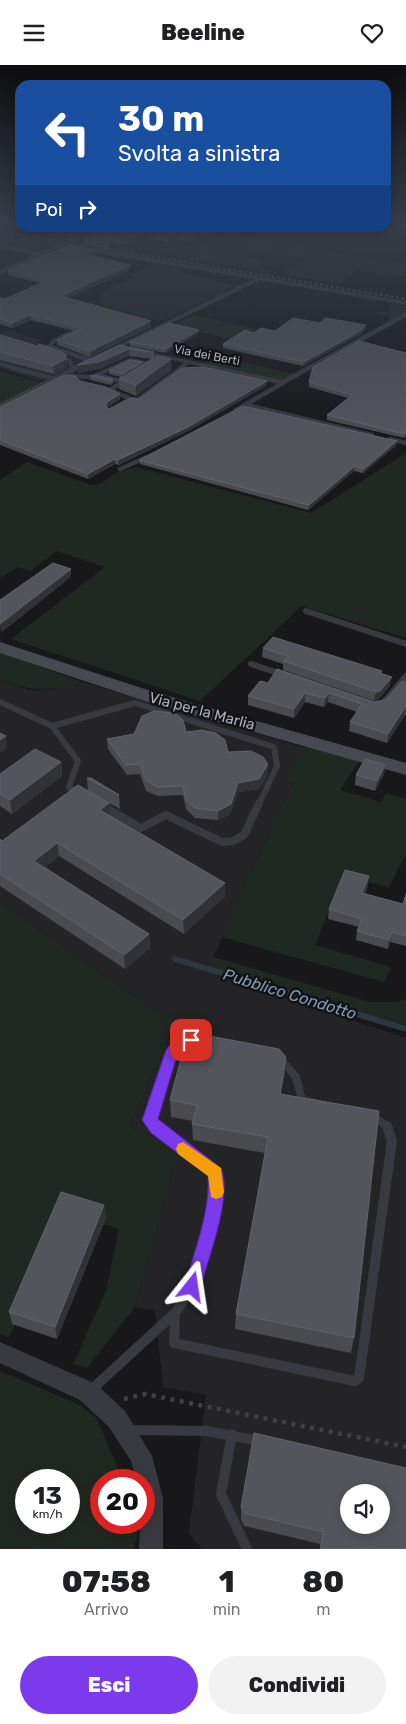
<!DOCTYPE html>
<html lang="it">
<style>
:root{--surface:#fff;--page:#f2f2f2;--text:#202124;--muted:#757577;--accent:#7c3aed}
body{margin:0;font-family:Rubik,sans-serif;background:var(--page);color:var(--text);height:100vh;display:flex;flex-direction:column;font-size:19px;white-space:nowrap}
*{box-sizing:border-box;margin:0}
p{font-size:16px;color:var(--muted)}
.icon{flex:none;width:28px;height:28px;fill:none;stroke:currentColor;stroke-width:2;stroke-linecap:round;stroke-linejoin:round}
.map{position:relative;height:1484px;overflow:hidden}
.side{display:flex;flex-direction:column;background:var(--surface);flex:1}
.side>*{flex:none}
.banner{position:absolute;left:15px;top:15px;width:376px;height:152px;border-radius:15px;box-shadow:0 2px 12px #0003;background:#1a4fa0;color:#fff;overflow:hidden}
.fabs{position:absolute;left:340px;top:1419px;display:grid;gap:10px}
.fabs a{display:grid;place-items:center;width:50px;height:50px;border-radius:50%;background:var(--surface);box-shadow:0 2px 12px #0003;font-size:25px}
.speed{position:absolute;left:15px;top:1404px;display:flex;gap:10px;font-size:25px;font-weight:700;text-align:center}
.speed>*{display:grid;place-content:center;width:65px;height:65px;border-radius:50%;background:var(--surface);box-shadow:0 2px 12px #0003;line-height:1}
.speed small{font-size:12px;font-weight:400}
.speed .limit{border:8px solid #d22;background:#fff;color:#111}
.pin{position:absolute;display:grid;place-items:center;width:42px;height:42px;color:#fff;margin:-21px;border-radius:10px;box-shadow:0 2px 8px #0006}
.me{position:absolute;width:55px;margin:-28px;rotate:15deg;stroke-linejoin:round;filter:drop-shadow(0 0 4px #0008)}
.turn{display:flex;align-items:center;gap:18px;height:105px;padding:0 20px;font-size:22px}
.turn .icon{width:65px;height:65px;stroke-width:2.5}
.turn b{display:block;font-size:35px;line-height:42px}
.then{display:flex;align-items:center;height:48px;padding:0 20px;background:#0003;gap:10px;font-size:19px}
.eta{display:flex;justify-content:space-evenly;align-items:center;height:85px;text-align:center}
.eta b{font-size:30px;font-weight:800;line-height:35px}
.primary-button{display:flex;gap:10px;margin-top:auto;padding:10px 20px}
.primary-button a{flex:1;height:58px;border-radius:30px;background:var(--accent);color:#fff;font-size:20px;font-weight:800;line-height:58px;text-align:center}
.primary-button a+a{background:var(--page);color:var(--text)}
header{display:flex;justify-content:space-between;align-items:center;height:65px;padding:0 20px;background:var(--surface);font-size:22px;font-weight:800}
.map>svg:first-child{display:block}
</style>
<header><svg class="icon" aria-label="menu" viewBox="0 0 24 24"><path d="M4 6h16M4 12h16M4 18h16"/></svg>Beeline<svg class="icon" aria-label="heart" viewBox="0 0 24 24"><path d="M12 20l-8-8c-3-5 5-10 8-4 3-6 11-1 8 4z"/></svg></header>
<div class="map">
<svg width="406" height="1484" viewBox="0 0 406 1484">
<rect width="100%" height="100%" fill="#18181a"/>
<path fill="#242427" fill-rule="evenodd" d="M8,265L40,275L38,277L92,292L54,311L39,316L0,303V269Z
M0,614L29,625H50L82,617L306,683L286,716L293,718L251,806L207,907L406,973V1484H202L189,1468L206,1330L163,1322L155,1246L135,1242L179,1082L129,1062L176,957L160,950L0,837ZM349,1428H381V1460H349Z"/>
<path fill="#202921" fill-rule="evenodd" d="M0,159H20V162L94,163L69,173L0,161Z
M228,167L327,187L406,198V212L358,205L340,219L176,192L200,181L266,196L253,203L282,208L305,195L213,174Z
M0,170L56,177L37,186L0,180Z
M152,199L184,203L178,207L235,220L218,231L165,255H151L103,241L99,229L134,211L130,210Z
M261,217L406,241V247L386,258L390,251L367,247H388L391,240Z
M193,250L278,269L260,280L171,261Z
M214,291L294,309L280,315L202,299Z
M0,306L43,318L0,338Z
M406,388V573L302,541L200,636L11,574L105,502L57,486L31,506L18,502L0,513V415L27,397L91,420L100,419L115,408L136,402L311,448Z
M0,587L82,617C43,627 38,628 0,614Z
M308,679L360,695L340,725L381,737L386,728L406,734V790L389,822L343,811L315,880L391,902L384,917L222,872L251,806L293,718L286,716Z
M0,837L160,950L176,957L129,1062L179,1082L135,1242L87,1303L73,1299L106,1226L119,1164L65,1146L9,1273L0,1269Z
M213,892L370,937H399L406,934V960L207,907Z
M0,1306L80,1340L97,1354L123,1415H101V1458H140L134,1484H0ZM26,1415H69V1458H26Z"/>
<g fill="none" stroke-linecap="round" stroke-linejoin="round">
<path stroke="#2d373f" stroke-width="6" d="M175,894L406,964"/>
<path stroke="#3f4147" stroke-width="2" stroke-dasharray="1 2" stroke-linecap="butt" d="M95,236L92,239L95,242"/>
<path stroke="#3f4147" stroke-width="4.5" stroke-dasharray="4 5.5" stroke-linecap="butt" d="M124,1334L145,1329L406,1382"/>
<path stroke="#393a3f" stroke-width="4" d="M70,268L55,275L49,281L91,296
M118,282L260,213
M59,290L70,296L72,304
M0,299L18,304
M110,304L130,295L150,299
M179,304L187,298"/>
<path stroke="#393a3f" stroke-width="4.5" d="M13,303L56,314
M71,303L72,306
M97,310L124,317
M69,311L92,312L113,303
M126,315L110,325L129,333
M132,334L137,335L181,303
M246,340L372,370
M236,345L283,318
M390,374L406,378
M120,404L147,392"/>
<path stroke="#393a3f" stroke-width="6" d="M306,546L406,579
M251,599L284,610
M0,637L52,661L78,696L69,722L79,727
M382,639L406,611
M52,661L135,638L274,682L277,701L259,739"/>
<path stroke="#393a3f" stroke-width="8" d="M101,740L141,763L166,750L222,777L233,776L244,770L259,738
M155,1062L150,1055L171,989L179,978L191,975L281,995L296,1012L302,1035L377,1054L388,1062"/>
<path stroke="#393a3f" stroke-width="10" d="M154,1061L215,1108L214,1143L193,1222L175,1248L174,1278L355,1316L359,1313L392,1076L387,1061
M91,1325L175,1248
M127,1365L206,1366L260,1376
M232,1369L221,1429L247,1484"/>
<path fill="#393a3f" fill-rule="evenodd" d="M95,162H104L68,179L406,236V240L62,182L0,209V205L34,190L0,183V179L40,187Z
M406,247V252L283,320L132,286L136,284L282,315Z
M90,293L97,295L0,344V338Z
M0,1277L96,1319L125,1346L152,1391L163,1433V1484H139L140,1458H144V1415H136L131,1396L109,1362L80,1335L0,1298Z"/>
<path fill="#474950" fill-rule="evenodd" d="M0,577L157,628L406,698V710L145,636L0,588Z"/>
<path stroke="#4c4e55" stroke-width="2" stroke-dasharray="3 2.5" stroke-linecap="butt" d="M0,166L406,234"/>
</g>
<path fill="#494b4f" d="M111,162H225L191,177L176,174L168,177L148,173L121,179L109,176L110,184L84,180L83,174Z
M96,190L93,191L130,205L68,233L151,262L90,292L57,280V275L74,266L31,255L12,263L0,259V233L5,234L41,218L8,210V205Z
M320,258L366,260V264L359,270L303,301L223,283V279L254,268L275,266Z
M199,265V268L166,288L130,281L129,277Z
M0,270L66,290L67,303L54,309L0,295Z
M119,280L154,287V293L172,305L136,331L119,324V314L121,312L109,309V305L143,297V300L152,294L129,291L99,304L78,308Z
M406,288V371L404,373L327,355V350L348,333L309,322V317Z
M90,311L113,314V318L111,320L91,315Z
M80,316L120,329V334L107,343L109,344L139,334L267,316V320L188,366L119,400L115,399L88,414L0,380V342Z
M397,380L363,408L354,406L308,445L140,399L139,395Z
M263,583L382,606L381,609L390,621L378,635L374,636L283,605V599L262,592Z
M277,604L374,637L385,635L406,617V650H405L387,678L349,666L350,657L357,647L328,637L324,642L305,637L294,653L248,640V631L268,618Z
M186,667L228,687L268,699V709L259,724L238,727L230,749L218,755L195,753L186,744L183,730L158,731L146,726L140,709L127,710L108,684L107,674Z
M61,697L62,711L12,749L0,741V709Z
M385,700L384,709L375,726L355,720L356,710Z
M87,713L119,730L120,744L103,735L109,738L110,750L225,818V831L184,869L59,791L45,802L149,869L150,883L125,904L0,821V774L2,776L88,726Z
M368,821L365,829L403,839L406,829V881L390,877L388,884L356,875L357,866L359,862L328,854L329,844Z
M285,1009L281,1029L354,1273L351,1288L235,1264L236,1249L265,1088L193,1075L192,1059L193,1056L171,1052L170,1035Z
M104,1140L106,1153L57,1274L12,1259L9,1247Z
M241,1442L406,1484H320V1479L244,1461L241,1454Z"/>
<path fill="#313235" d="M212,162H225L191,177V171Z
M148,167V173L121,179V174Z
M176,168V174L168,177V172Z
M95,185L96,190L85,194V189Z
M130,200V205L61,236V231Z
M30,250L31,255L12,263V258Z
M151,256V262L90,292V286Z
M366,260V264L359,270L303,301L304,297Z
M199,265V268L166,288V284Z
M129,284V291L99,304L78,308L77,300Z
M66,294L67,303L54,309L53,301Z
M171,294L172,305L136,331V320Z
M143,297V301L123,313V309Z
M267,316V320L188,366L119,400L118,395Z
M120,329V334L107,343L106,347V338Z
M397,376V380L363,408L364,404Z
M115,394V399L88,414V409Z
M355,401L354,406L308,445L309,440Z
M71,504V512L1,568L0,559Z
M392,612L390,621L378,635L374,636L376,627Z
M305,628V637L294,653V644Z
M329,628L328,637L324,642L325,633Z
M406,641L405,650L387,678L388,669Z
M6,671L7,683L0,688V675Z
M61,697L62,711L12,749L10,735Z
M268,699V709L259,724L238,727L230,749L218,755V746L238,718Z
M385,700L384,709L375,726L377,716Z
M109,738L110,752L100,745Z
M57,778L59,791L36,809L34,796Z
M369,811L368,821L361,838L362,828Z
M225,818V831L184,869L183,855Z
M392,867L390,877L388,884L389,875Z
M149,869L150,883L125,904L124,890Z
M286,992L285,1009L278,1045L280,1029Z
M104,1140L106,1153L57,1274L55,1262Z"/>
<path fill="#54555b" stroke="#61636a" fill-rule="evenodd" d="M111,162H212L191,171L176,168L168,172L148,167L121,174L107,171L110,178L83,174Z
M70,180L95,185L85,189L130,200L61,231L151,256L90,286L57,275L82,263L30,250L12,258L0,254V233L5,234L48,215L8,205Z
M293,253L320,258L325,253L366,260L360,266L304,297L223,279L245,265L254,268L261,263L275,266Z
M169,258L199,265L166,284L129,277Z
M0,270L37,281L39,279L62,287L66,290V294L53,301L0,287Z
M359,276L406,288V367L404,369L327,350L352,330L309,317L313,302Z
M119,280L154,287L129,284L99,297L77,300Z
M157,291L171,294L136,320L119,314Z
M130,295L143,297L123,309L109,305Z
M203,302L267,316L188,362L118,395L115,394L88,409L0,375V342L19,333L64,310L75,311L80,316L106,322L120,329L106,338V342L109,344L130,333L139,334L182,303Z
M95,310L113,314L111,316L90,311Z
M243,341L397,376L364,404L355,401L309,440L139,395Z
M53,498L71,504L0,559V535Z
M273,572L382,606L380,608L392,612L380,626L376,627L284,596L287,591L263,583Z
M277,604L374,637L385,635L402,616L406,617V641L388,669L350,657L362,639L329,628L325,633L305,628L294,644L248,631L260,616L268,618Z
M154,646L175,648L183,655L186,667L202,665L216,668L225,675L228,687L251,686L263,692L268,699L259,714L238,718L231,739L218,746L195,743L186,735L183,721L158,722L146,716L140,699L126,700L107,674L134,669L142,651Z
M0,668L6,671L0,675Z
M35,684L61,697L10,735L0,729V709Z
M365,694L385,700L377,716L356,710Z
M87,713H91L119,730Z
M78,720L109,738L100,745L225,818L183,855L57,778L34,796L149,869L124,890L0,809V774L2,776Z
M345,805L369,811L362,828L403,839L406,829V871L392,867L389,875L357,866L362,854L329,844Z
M188,967L279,984L286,992L280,1029L379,1046L354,1273L236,1249L268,1072L192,1059L197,1040L170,1035Z
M61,1127L104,1140L55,1262L9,1247Z
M254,1368L406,1403V1484H321L323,1467L244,1448L241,1442ZM349,1428H381V1460H349Z"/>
<linearGradient id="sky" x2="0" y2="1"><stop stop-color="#0d0d0e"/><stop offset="0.43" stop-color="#373d49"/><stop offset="1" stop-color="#373d49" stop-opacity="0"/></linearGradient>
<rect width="406" height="367" fill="url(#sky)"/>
<path fill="#7c3aed" stroke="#51269a" d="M191,969L196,971L198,975L196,979L184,982L177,991L158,1054L221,1103C233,1131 208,1193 201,1222L198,1228L192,1230L187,1228L184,1222C194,1187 210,1148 208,1111L151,1068L142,1055L166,985L174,974Z"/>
<path fill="#f59e0b" d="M183,1077L221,1103L224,1127L222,1132L216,1134L211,1132L208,1111L178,1089L176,1084L178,1079Z"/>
<g text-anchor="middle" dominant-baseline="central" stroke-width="5" stroke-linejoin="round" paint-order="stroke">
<g font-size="12" fill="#aaafbb" stroke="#131315">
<text transform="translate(207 290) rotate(11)">Via dei Berti</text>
</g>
<g font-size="15" fill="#aaafbb" stroke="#131315">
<text transform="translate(202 646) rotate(15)">Via per la Marlia</text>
</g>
<g font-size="16" font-style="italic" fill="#809cb6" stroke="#131315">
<text transform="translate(290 929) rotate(17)">Pubblico Condotto</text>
</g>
</g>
</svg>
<div class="fabs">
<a><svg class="icon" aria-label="sound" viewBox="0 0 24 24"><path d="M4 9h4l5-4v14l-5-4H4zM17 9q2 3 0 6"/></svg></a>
</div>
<div class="speed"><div>13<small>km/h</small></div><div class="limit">20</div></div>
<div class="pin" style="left:191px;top:975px;background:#d93025"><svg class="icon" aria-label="arrive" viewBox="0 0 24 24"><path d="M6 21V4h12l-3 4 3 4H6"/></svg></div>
<svg class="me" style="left:192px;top:1222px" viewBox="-20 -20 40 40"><path d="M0-17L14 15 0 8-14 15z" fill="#7c3aed" stroke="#fff" stroke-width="4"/></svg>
<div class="banner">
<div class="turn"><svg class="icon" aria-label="left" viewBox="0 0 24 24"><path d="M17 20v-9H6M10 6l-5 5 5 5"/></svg><div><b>30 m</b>Svolta a sinistra</div></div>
<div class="then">Poi<svg class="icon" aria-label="right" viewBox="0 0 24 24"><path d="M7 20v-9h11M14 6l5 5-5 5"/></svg></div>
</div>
</div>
<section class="side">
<div class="eta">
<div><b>07:58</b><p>Arrivo</p></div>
<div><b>1</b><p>min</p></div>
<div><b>80</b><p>m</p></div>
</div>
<div class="primary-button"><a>Esci</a><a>Condividi</a></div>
</section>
